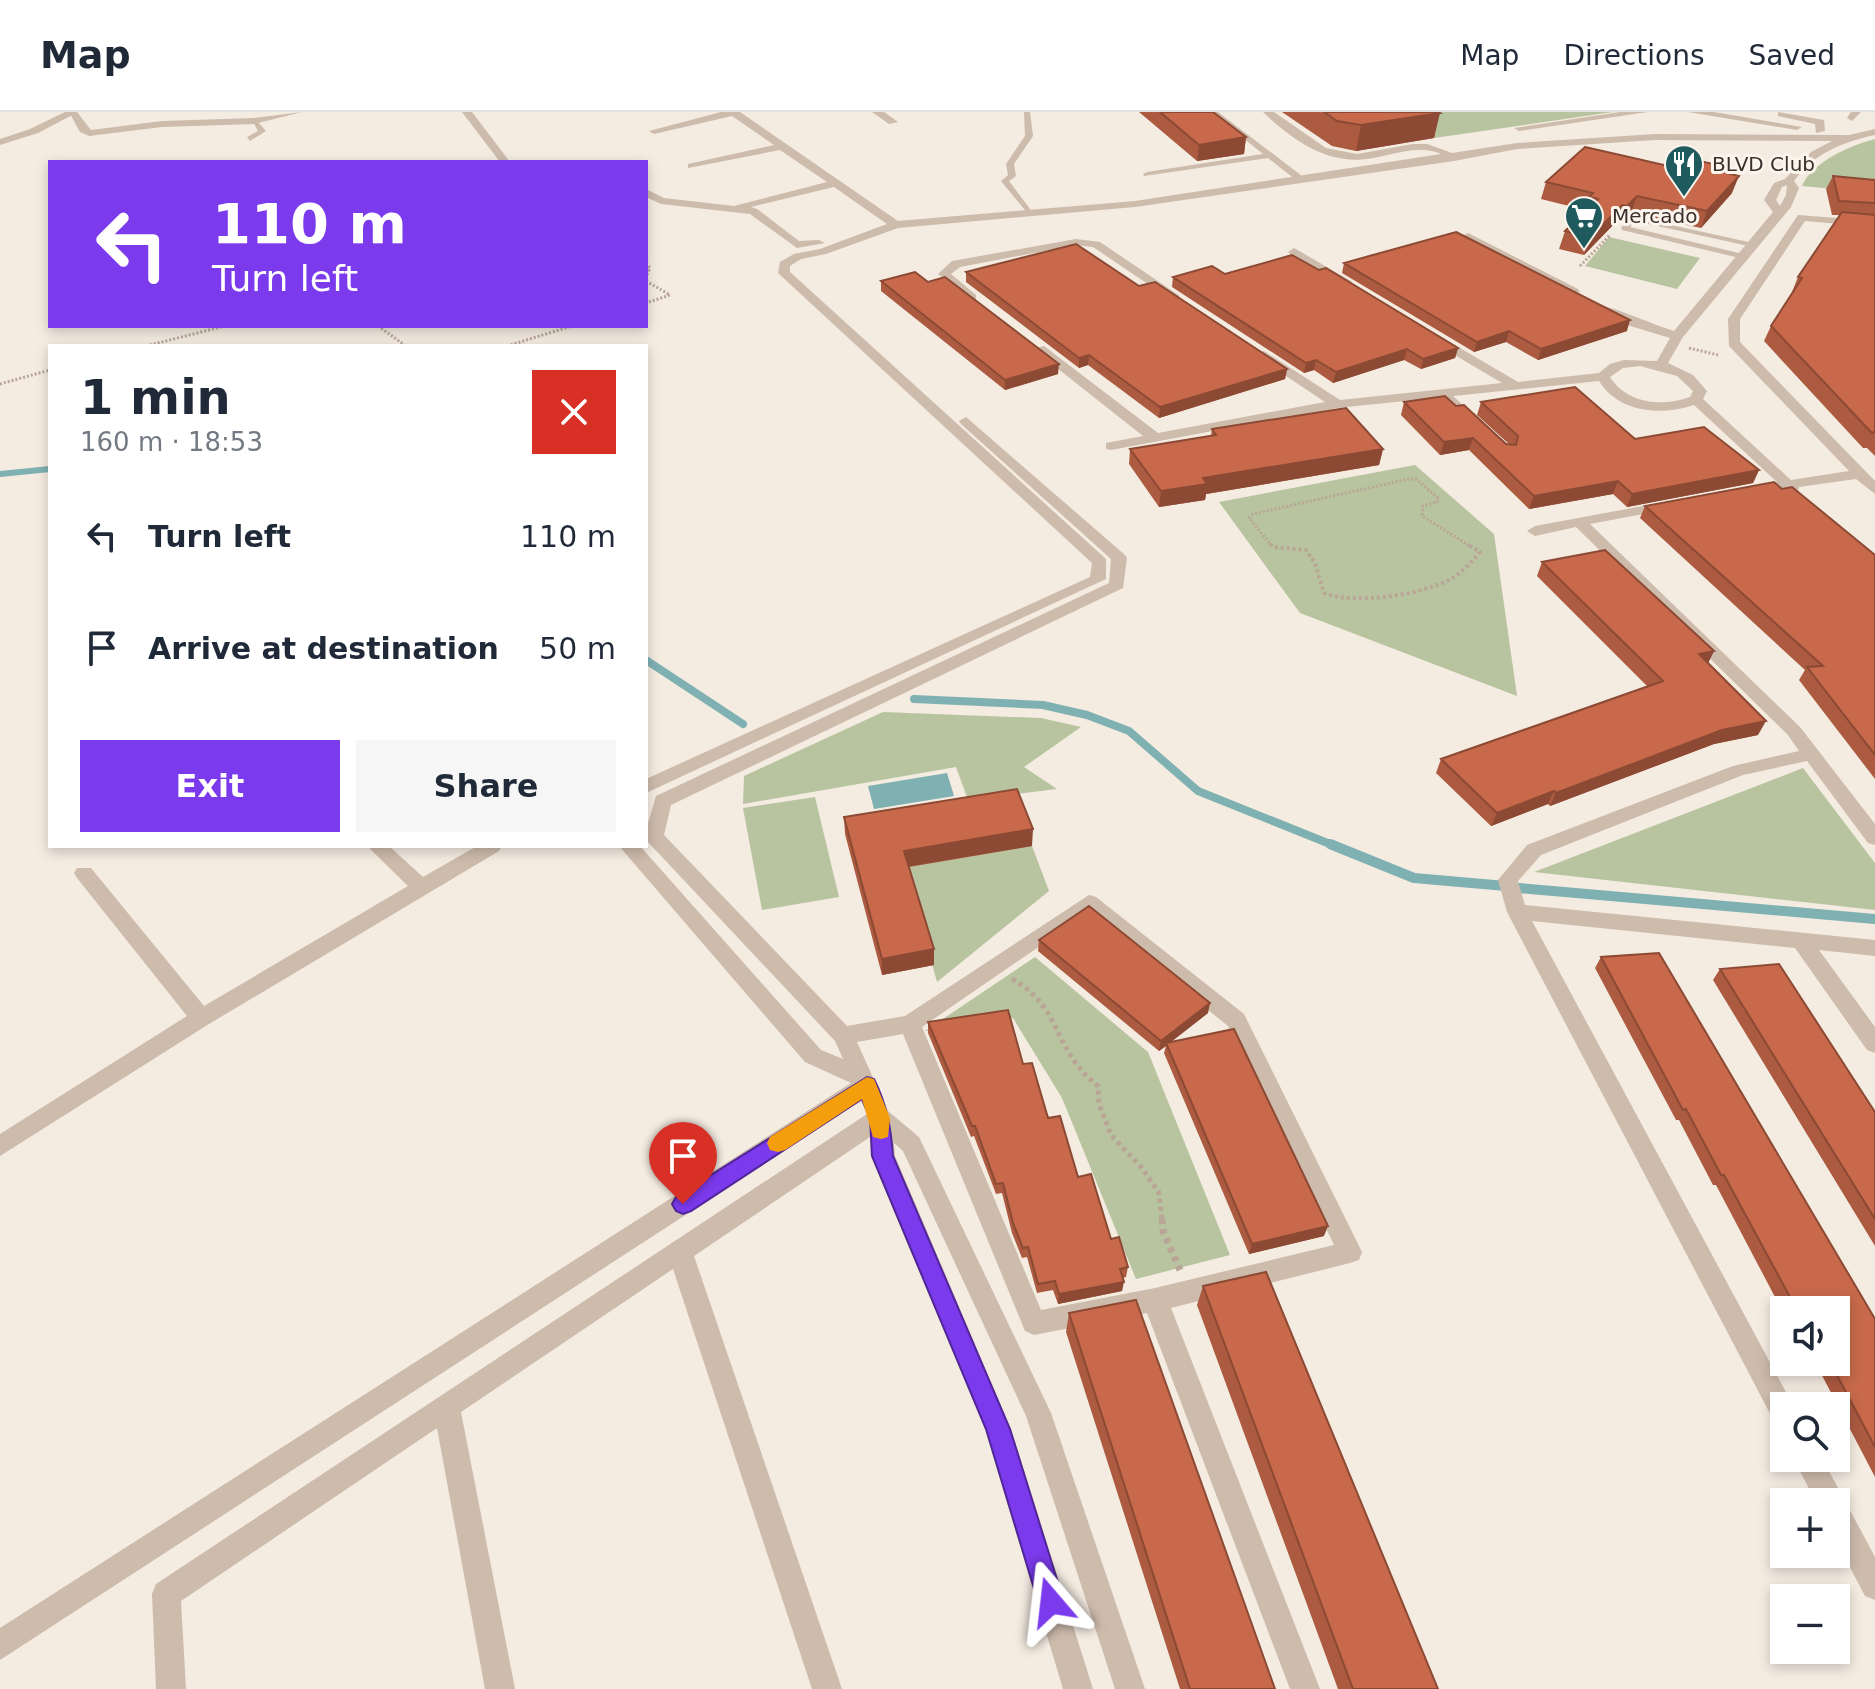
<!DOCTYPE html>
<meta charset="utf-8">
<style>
:root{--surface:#fff;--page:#f6f6f7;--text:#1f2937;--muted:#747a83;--line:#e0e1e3;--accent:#7c3aed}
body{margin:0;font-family:"DejaVu Sans",sans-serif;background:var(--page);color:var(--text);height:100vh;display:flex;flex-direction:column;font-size:30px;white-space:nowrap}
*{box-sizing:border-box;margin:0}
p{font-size:26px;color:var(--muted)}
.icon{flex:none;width:44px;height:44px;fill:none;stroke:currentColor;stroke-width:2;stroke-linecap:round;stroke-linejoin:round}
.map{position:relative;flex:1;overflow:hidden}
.drawer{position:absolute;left:48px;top:232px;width:600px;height:504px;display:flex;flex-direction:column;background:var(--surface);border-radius:0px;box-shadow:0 4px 12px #0003}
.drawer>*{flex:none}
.banner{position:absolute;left:48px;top:48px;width:600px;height:168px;border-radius:0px;box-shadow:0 4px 12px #0003;background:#7c3aed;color:#fff;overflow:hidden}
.fabs{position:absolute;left:1770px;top:1184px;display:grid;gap:16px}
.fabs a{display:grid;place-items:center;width:80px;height:80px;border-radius:0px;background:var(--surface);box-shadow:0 4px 12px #0003;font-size:40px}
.pin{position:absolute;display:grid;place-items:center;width:68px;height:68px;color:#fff;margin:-82px -34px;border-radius:50% 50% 50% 0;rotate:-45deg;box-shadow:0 0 8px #0007}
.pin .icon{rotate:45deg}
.me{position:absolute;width:88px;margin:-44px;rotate:343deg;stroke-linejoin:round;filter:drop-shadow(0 0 6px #0008)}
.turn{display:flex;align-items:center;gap:28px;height:168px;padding:0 32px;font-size:36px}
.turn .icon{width:104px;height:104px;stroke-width:2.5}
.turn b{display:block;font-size:56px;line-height:68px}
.round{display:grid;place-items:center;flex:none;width:84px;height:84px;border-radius:0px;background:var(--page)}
.head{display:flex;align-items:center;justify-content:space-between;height:136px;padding:0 32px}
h1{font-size:48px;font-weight:600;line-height:60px}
.cta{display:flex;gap:16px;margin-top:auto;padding:16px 32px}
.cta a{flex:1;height:92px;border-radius:0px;background:var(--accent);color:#fff;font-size:32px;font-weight:600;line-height:92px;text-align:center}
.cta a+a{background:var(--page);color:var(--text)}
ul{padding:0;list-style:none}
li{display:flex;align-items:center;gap:24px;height:112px;padding:0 32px}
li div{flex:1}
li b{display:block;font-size:30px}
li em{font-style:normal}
header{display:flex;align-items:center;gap:48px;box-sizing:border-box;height:112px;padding:0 40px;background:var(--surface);border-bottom:2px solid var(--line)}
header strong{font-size:38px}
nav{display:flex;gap:44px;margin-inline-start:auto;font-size:28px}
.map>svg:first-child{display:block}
</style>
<header>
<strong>Map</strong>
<nav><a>Map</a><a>Directions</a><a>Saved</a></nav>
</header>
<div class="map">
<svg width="1875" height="1577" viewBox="0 0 1875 1577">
<rect width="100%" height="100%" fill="#f4ebe1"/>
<path fill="#b8c4a0" d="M1337,0H1613L1434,26L1403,7Z
M1875,27V81L1802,74C1812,50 1851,33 1875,27Z
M1609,125L1700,146L1677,177L1585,154Z
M1415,353L1494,422L1517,584L1300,501L1219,390Z
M883,600L1041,606L1081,615L1024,655L1057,677L968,688L956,655L743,692L744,664Z
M1803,656L1875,751V798L1534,760Z
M815,685L839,785L762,798L743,696Z
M1032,734L1049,779L937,870L905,755Z
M1035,845L1148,940L1230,1143L1136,1167L1062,986L1013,906L925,919Z"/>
<path fill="#7fb0b2" d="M947,661L954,684L874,697L868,674Z"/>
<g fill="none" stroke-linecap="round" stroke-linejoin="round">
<path stroke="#7fb0b2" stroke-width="6" d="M0,362L50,357"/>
<path stroke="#7fb0b2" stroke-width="8" d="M646,548L743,612
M914,587L1043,593L1087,603L1129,619L1198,679L1335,734"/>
<path stroke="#7fb0b2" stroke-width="10" d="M1330,732L1414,766L1506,774
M1519,776L1875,807"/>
<path stroke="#b9a596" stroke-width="3" stroke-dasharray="2 2" stroke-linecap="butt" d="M646,151L650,156L646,165
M1580,154L1610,123
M646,169L670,183L646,191
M378,214L406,234
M146,234L225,214
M507,234L572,214
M1689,236L1718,243
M0,272L50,258
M1272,434L1249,406L1253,402L1409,367H1416L1438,386L1437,390L1423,394L1422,404L1470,434"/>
<path stroke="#b9a596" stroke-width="4" stroke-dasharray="3 3" stroke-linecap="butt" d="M1270,432L1273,435L1306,438L1315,451L1324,481C1354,493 1418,483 1447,469C1460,463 1471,451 1480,440L1467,432"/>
<path stroke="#b9a596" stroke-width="5" stroke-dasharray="4 4" stroke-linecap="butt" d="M1012,867C1062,894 1052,938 1098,974L1099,992L1111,1023L1142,1056L1159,1081L1162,1109"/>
<path stroke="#b9a596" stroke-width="7" stroke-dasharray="5 5" stroke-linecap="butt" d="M1162,1107L1163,1119L1180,1158"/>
<path fill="#cdbbac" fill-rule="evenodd" d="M1024,0H1030L1033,24L1014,52L1016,64L1009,69L1033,101L1029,103L1001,69L1008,63L1006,52L1025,24Z
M1211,0H1218L1302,64V68H1296L1268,46L1144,64L1143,62L1147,60L1263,42Z
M252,8H256L266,19L250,29L247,25L258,19Z
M1630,104L1753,131L1757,133L1753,135L1635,109L1630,115L1747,143V147H1744L1622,118L1621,116Z
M1443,280H1449L1473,303V307H1467L1443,284Z"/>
<path fill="#cdbbac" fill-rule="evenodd" d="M69,0H77L91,18L162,9L254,6L302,0L254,12L162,15L89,24L80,20Z
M462,0H472L510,50H500Z
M721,0H740L898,109L1135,89L1441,42C1419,32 1396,42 1373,46C1330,55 1293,29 1263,0H1274L1326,36L1357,42L1413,32H1427L1452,41L1517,31L1655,22L1849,23L1875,17V23C1843,30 1814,41 1794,69L1799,76L1791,95L1683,225L1668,251L1693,263L1707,279L1703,287L1791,368L1849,359L1729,234L1728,207L1798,103L1875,109V115L1805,109L1740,207V230L1875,369V382L1856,367L1799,375L1798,380L1785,378L1748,381V375L1777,370L1694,293C1661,304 1619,301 1599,269L1337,296L1111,338L1106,337V331L1143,324L1033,237L1044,234L1158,321L1325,290L1259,246V240L1264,239L1340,288L1502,271L1431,229L1430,226L1436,222L1518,270L1599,261L1610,252L1624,248L1657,249L1670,226L1627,213L1602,200V194C1611,194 1660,215 1674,219L1773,100L1764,88L1774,71L1785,67L1811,40L1832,29L1655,28L1517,37L1454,49L1135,95L898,116L826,142L801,147L790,154V160L1106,447V467L646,681V667L1090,465L1092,451L778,161L780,150L794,142L820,137L887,112L834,75L751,95L757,97L799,129L819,128L825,131L797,136L750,102L661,92L646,85V77L664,86L734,94L827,70L780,38L688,56V52L774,33L732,4L654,22L649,19ZM1787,73L1786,83L1780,94L1776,88L1782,75ZM1640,254L1677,264L1693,279L1690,285C1662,295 1627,292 1610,265L1623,256Z
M872,0H884L898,10L889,12Z
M1620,0H1648L1519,19L1514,16Z
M1688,0H1714L1802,15L1797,18Z
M1778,0L1824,8L1825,19L1816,21L1815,12L1778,4Z
M1851,0H1861L1852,9L1847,6Z
M1468,121L1578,177L1580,180L1570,183L1464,126L1462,124Z
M1076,127L1100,130L1180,184L1170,187L1093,135L1076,133L960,155L951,162L976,183V189L972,190L938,162L952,149Z
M1294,136L1351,169L1353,172L1343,175L1290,142L1288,140Z
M966,305L1125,443L1127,446L1123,476L671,693L664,723L847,914L905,904L1089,783L1096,785L1244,902L1362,1140L1359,1148L1350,1151L1171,1196L1320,1577H1290L1147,1201L1034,1223L1025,1219L903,922L857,930L888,999L919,1025L1051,1301L1145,1577H1115L1026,1304L903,1039L894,1031L895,1044L1011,1317L1093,1577H1063L985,1317L871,1044L870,1025L694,1144L842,1577H812L673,1157L461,1300L515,1577H485L437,1316L181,1489L186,1577H156L152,1482L156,1472L867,1002L861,989L0,1548V1516L851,971L805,950L619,734H640L821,938L843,947L835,929L647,729L646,718L656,684L1109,471L1111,447L961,312L959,309ZM1088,801L1228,914L1334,1133L1155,1176L1041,1198L922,915Z
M1670,389L1677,393L1675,396L1590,412L1800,615L1875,712V733L1868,731L1807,649L1743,663L1541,743L1518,769L1525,793L1875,828V844L1819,838L1875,915V941L1867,938L1795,836L1532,809L1793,1293L1784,1294V1315L1775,1311L1507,800L1498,768L1527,733L1733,654L1799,639L1788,623L1576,415L1535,424L1527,419L1535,414Z
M367,734H389L423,765L477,734H502L499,739L209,912L0,1044V1022L187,904L77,766L74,761L77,756H91L204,894L408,774Z
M1793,1346H1822L1875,1445V1488L1865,1484L1836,1429V1390H1816Z"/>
<path fill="#cdbbac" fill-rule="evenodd" d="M65,0H78L38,21L0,33V27L30,17Z"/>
</g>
<path fill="#ac5a40" d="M1139,0H1213L1246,25L1244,42L1197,49Z
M1282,0H1438L1434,26L1356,39L1332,34Z
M1723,54L1721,60L1732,81L1701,116L1631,101L1621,111L1616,110L1584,143L1559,137L1565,119L1585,98L1541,87L1546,70L1677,56Z
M1833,64L1875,68V344L1867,336H1863L1764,229L1771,214L1793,180H1792L1798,165L1840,103H1832L1826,77Z
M1344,151L1627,219L1538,248L1506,230L1474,240L1342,161Z
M966,160L1139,174L1287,257L1285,267L1159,306L1088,253L1079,256L966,170Z
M1173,165L1458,236L1455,246L1421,257L1404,248L1333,271L1314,258L1304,261L1172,175Z
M881,169L928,170L1058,262L1005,278L881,179Z
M1404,290L1456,294L1506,332L1510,333L1477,303L1481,290L1635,327L1759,358L1753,371L1627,395L1613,382L1529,397L1469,338L1440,343L1401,303Z
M1212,317L1383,337L1379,353L1206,382L1205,388L1159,395L1129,352L1130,337L1211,324Z
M1645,394L1875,443V667L1799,568L1805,558L1640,406Z
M1542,450L1714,539L1708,551L1758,623L1714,632L1550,694L1548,692L1491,714L1436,661L1441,647L1648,575L1537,464Z
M844,705L1032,734L909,755L934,837V853L882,863L845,722Z
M1039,828L1208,901L1171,930L1324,1124L1249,1142L1164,941L1166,934L1159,939L1038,839Z
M1601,845L1875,1207V1365L1815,1250H1836V1198H1784V1202L1716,1073H1713L1679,1008H1676L1595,856Z
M1720,857L1875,1000V1134L1713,868Z
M928,910L1023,952L1078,1065L1111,1127L1128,1155L1126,1165L1123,1166L1122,1179L1058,1192L1053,1178L1037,1181L1027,1145L1022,1146L1012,1121L1002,1081L996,1082L974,1024L971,1025L928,921Z
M1203,1174L1438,1577H1338L1197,1193Z
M1069,1201L1275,1577H1180L1066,1220Z"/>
<path fill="#8c4a34" d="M1440,1L1434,26L1356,39L1361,13Z
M1246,25L1244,42L1197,49L1199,33Z
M1739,64L1732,81L1701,116L1707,99Z
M1637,84L1631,101L1621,111L1627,94Z
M1622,93L1616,110L1584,143L1590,126Z
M1630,208L1627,219L1538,248L1541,237Z
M1509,219L1506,230L1474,240L1477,230Z
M1458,236L1455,246L1421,257L1423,247Z
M1407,237L1404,248L1333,271L1336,260Z
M1089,243L1088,253L1079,256V246Z
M1316,248L1314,258L1304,261L1306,251Z
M1059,252L1058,262L1005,278V268Z
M1287,257L1285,267L1159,306L1160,295Z
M1473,326L1469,338L1440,343L1444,330Z
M1383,337L1379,353L1206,382L1205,388L1159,395L1161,379L1203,366Z
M1759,358L1753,371L1627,395L1632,382Z
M1618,369L1613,382L1529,397L1534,384Z
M1714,539L1707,553L1699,542Z
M1766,609L1758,623L1714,632L1550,694L1556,681L1722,618Z
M1554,679L1548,692L1491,714L1497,701Z
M1033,717L1032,734L905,755L904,739Z
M934,837V853L882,863V847Z
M1210,891L1208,901L1167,933L1166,931V934L1159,939L1161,929Z
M1328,1114L1324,1124L1249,1142L1252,1132Z
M1124,1170L1122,1179L1058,1192L1059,1182Z"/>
<path fill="#c8694b" stroke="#8c4a34" stroke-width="2" d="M1160,0H1213L1246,25L1199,33Z
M1324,0H1438L1440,1L1361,13L1337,9Z
M1585,35L1677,56L1686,46L1723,54L1718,59L1739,64L1707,99L1637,84L1627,94L1622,93L1590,126L1565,119L1598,87L1589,85L1593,81L1546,70Z
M1833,64L1875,68V91L1839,89Z
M1842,100L1875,103V320L1872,321L1771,214L1802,166L1798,165Z
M1456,120L1630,208L1541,237L1509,219L1477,230L1344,151Z
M1076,132L1139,174L1155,170L1287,257L1160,295L1089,243L1079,246L966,160Z
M1292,143L1319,158L1326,156L1458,236L1423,247L1407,237L1336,260L1316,248L1306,251L1173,165L1212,154L1225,162Z
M915,160L928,170L945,165L1059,252L1005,268L881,169Z
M1575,275L1635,327L1704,315L1759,358L1632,382L1618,369L1534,384L1473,326L1444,330L1404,290L1445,284L1456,294L1464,293L1506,332L1516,333L1518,324L1481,290Z
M1346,296L1383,337L1203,366L1207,372L1161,379L1130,337L1216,323L1212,317Z
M1774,370L1782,377L1792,375L1875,443V643L1807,555L1823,554L1645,394Z
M1605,438L1714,539L1699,542L1766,609L1722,618L1556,681L1554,679L1497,701L1441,647L1663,569L1542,450Z
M1017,677L1033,717L904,739L934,837L882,847L844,705Z
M1089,794L1210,891L1161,929L1039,828Z
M1659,841L1875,1207V1335L1830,1250H1836V1198H1797L1724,1063H1721L1686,997L1683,998L1601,845Z
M1779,852L1875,1000V1107L1720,857Z
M1008,898L1023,952L1032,951L1048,1006L1060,1004L1078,1065L1091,1062L1111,1127L1119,1125L1128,1155L1120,1157L1124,1170L1059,1182L1055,1169L1038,1172L1028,1135L1023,1136L1013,1111L1003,1071L996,1072L975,1014H972L928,910Z
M1234,917L1328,1114L1252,1132L1166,931Z
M1266,1160L1438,1577H1353L1203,1174Z
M1136,1188L1275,1577H1190L1069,1201Z"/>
<path fill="#7c3aed" stroke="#51269a" stroke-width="2" d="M867,965L874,967C887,993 891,1016 893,1044L1010,1317L1064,1490L1061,1500L1051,1504L1042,1500L1038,1490L986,1317L872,1044L870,1006L862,987L691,1099L683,1102L676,1099L672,1092L676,1085Z"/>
<path fill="#f59e0b" d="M867,965L874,967L890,1006L888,1025L881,1027L873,1025L862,987L785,1038L778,1040L770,1038L767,1031L770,1025Z"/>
<defs>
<g id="restaurant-pin" transform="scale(2)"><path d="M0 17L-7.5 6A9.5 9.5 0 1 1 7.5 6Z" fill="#1f5a5e" stroke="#fbf5ee"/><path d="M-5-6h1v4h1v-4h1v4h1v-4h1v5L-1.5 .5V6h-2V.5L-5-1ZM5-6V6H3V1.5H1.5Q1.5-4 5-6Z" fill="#fff"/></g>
<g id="supermarket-pin" transform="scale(2)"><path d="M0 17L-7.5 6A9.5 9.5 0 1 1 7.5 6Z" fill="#1f5a5e" stroke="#fbf5ee"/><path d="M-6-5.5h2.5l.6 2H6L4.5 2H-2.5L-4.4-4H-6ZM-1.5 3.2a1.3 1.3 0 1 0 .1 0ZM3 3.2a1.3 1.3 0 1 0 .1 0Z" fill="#fff"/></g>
</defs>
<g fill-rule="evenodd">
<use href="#restaurant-pin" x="1684" y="52"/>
<use href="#supermarket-pin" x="1584" y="104"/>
</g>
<g text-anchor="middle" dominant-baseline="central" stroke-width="6" stroke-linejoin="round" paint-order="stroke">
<g font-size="20" fill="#3b302b" stroke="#fbf5ee" text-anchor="start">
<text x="1712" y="52">BLVD Club</text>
<text x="1612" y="104">Mercado</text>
</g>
</g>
</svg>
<div class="fabs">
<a><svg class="icon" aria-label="sound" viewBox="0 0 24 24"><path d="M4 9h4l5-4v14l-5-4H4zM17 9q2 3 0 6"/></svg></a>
<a><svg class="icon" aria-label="search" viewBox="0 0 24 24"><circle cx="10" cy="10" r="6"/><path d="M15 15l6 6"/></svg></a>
<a>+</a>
<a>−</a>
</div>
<div class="pin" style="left:683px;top:1092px;background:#d93025"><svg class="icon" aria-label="arrive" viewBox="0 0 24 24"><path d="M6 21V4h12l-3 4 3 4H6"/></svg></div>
<svg class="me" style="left:1051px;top:1490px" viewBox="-20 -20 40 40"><path d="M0-17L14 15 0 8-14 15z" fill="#7c3aed" stroke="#fff" stroke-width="4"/></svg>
<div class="banner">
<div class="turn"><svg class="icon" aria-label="left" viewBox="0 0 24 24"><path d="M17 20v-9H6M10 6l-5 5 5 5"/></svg><div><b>110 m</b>Turn left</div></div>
</div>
<section class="drawer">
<div class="head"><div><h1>1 min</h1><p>160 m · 18:53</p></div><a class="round" style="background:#d93025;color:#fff"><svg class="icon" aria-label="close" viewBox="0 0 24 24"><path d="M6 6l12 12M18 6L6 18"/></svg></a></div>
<ul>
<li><svg class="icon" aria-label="left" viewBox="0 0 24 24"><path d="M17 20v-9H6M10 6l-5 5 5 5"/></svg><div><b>Turn left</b></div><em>110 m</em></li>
<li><svg class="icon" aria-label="arrive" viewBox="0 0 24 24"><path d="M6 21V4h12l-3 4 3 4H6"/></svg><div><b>Arrive at destination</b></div><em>50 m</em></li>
</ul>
<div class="cta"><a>Exit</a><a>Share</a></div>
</section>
</div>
